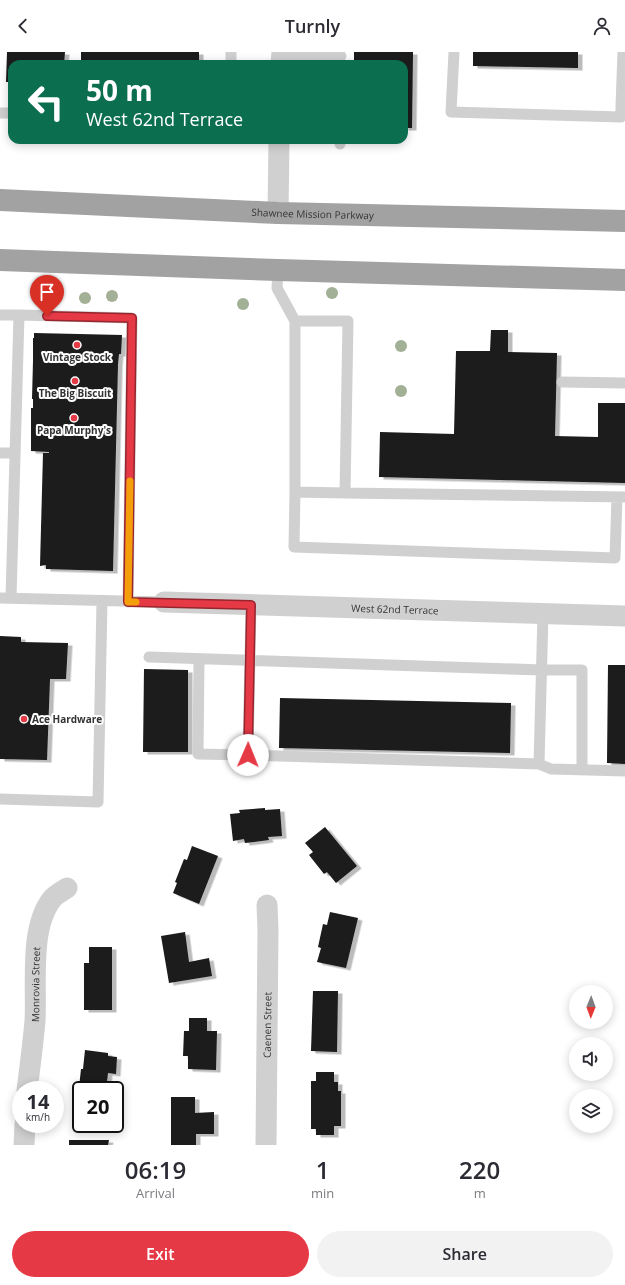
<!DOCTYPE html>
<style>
:root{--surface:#fff;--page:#f2f2f3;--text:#2b2b33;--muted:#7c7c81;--accent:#e63946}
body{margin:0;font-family:"Open Sans",sans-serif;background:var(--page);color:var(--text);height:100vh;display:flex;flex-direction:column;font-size:15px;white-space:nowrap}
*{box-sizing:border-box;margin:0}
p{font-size:13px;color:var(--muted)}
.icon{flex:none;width:22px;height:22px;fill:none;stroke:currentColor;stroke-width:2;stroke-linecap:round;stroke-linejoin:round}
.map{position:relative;height:1093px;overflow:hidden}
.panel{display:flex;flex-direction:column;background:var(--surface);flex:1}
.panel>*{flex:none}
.hud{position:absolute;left:8px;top:8px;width:400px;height:84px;border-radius:12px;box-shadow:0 2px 10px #0003;background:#0b6e4f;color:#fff;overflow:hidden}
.needle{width:26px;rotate:181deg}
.controls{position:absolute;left:569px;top:933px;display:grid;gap:8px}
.controls a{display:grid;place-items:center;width:44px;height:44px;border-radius:50%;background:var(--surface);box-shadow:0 2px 10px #0003;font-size:20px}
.speed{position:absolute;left:12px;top:1029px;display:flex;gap:8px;font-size:20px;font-weight:700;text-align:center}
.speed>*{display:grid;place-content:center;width:52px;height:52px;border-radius:50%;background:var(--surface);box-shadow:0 2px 10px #0003;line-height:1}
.speed small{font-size:10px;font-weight:400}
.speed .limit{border:2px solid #111;border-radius:6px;background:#fff;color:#111}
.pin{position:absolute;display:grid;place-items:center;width:34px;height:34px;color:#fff;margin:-41px -17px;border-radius:50% 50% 50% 0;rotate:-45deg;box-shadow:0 0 4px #0007}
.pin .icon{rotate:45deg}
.me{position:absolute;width:44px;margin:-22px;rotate:1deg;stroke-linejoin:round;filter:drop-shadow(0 0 3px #0008)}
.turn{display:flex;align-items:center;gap:14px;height:84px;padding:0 12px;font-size:18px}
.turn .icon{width:52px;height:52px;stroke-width:2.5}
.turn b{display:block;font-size:28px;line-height:34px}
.eta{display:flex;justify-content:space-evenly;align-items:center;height:68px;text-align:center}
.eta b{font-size:24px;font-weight:600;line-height:28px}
.button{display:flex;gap:8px;margin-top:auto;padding:8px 12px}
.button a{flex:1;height:46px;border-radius:24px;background:var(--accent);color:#fff;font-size:16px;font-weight:600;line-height:46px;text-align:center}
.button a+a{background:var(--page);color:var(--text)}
header{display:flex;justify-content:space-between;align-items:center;height:52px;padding:0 12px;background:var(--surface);font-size:18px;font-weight:600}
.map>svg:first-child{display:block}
</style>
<header><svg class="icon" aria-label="back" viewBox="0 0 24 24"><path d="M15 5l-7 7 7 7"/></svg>Turnly<svg class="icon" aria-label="person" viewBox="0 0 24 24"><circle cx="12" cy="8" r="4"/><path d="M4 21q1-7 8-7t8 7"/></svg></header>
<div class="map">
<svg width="625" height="1093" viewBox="0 0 625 1093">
<defs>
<filter id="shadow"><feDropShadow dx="4.5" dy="2.5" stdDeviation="0" flood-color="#0004"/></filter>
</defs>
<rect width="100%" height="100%" fill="#fff"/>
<path fill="#1a1a1a" filter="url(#shadow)" d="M7,0H65L64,12H12V30H6Z
M81,0H199V12H81Z
M354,0H413L412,76H404V12H354Z
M473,0H578V16L473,14Z
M491,278H508V300L557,301L555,384L598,385V351H625V431L379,425L380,380L454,382L456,299H490Z
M34,281L122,283L121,302H119L118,312L113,519L46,517V513L40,514L43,401H49V400L31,399V356H33V347H32L33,309V286H34Z
M0,584L21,585V590L68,591L66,627H50L47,708L0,707Z
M608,613H625V712L607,711Z
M144,617L188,618V700H143Z
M280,646L511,651L510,701L279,696Z
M265,756V758L280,757L282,784L268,785L269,788L245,791L244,787L233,789L230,762L240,761L239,758Z
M325,775L357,814L336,831L327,820L324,822L309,803L313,800L305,791Z
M192,794L218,804L199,852L173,841L177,831L175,830L184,807L187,808Z
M330,860L358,866L346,916L317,910L321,896L318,895L323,872L327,873Z
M185,880L189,910L209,906L212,924L169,931L161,884Z
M89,895H112V958H84V911H89Z
M313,939H338L337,1000L311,999Z
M189,966H207V979H217L216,1018L188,1017V1004H183L184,979H189Z
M85,998L108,1001V1004L117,1005L116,1022L108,1021L106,1038H81V1062L78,1061L79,1046L78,1045L81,1017H83Z
M316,1020H334V1030H338V1039H341V1074H334V1083H316V1077H311V1029H316Z
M171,1045H195V1061L214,1060V1082H196V1093H171Z
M69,1088H109L108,1093H69Z"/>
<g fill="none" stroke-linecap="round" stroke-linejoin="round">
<path stroke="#d0d0d0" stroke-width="11" d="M454,0L451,60L621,65V54H625
M282,3L341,4
M231,12V0
M621,54L623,0
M0,61H12
M340,92V88
M278,218L277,236L295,269H348L345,441L625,445
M0,263H19L11,546
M19,263L132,266L128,550
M295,269V440L345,441
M562,330L625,331
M0,401H15
M295,440L294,495L615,506L617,445
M0,546L164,550
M251,553L248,703L539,712
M543,561L539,712L551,717L625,719
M149,605L542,618H582V718
M199,607L198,702L248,703
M0,747L98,750L102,549"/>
<g stroke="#d0d0d0" stroke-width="21">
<path d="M281,12L282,0"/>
<path d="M278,161L279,88"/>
<path id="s1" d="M164,550L625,564"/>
<path id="s2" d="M27,1038C30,1015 33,992 35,969C37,933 29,876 52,847C55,843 62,839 67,836"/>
<path d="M24,1093L25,1072"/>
<path id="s3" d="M266,1093L268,878L267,853"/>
</g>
<g stroke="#a2a2a2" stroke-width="22">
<path id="s4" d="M0,148L278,161L625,169"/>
<path d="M0,208L278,218L625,228"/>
</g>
</g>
<g fill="#a2b095">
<circle cx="332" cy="241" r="6"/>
<circle cx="112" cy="244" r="6"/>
<circle cx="85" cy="246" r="6"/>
<circle cx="243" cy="252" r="6"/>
<circle cx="401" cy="294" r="6"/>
<circle cx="401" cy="339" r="6"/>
</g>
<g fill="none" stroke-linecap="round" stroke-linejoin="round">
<g stroke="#96252e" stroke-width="10">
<path id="route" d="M47,264L132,266L128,550L251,553L248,703"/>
</g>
<use href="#route" stroke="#e63946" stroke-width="7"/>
<path stroke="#f59e0b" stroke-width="7" d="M130,429L128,550H136"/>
</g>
<g fill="#e63946" stroke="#fff" stroke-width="1.5">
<circle cx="77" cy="293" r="4"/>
<circle cx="75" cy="329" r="4"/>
<circle cx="74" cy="366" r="4"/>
<circle cx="24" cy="667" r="4"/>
</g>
<g text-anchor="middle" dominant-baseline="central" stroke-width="4" stroke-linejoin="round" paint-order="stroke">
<g font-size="10" fill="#333" stroke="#fff">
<text stroke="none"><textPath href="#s4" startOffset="313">Shawnee Mission Parkway</textPath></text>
<text stroke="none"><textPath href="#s1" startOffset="231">West 62nd Terrace</textPath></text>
<text stroke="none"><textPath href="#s2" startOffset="106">Monrovia Street</textPath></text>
<text stroke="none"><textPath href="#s3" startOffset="120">Caenen Street</textPath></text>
</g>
<g font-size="10" font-weight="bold" fill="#333" stroke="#fff">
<text x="77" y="305">Vintage Stock</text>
<text x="75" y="341">The Big Biscuit</text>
<text x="74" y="378">Papa Murphy's</text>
<text x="32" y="667" text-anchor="start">Ace Hardware</text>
</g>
</g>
</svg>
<div class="controls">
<a><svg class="needle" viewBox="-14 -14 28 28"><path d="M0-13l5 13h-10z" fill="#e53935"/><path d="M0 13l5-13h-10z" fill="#7c7c81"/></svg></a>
<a><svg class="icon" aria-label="sound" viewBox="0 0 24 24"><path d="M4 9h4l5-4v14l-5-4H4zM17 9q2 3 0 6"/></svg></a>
<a><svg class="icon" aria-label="layers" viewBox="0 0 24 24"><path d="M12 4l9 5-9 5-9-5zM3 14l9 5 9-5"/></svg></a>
</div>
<div class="speed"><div>14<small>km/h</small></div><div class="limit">20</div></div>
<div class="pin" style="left:47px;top:264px;background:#d93025"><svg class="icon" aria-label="arrive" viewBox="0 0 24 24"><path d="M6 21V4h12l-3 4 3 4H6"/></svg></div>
<svg class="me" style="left:248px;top:703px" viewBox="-20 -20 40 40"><circle r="19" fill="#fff"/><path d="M0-13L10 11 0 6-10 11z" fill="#e63946"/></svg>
<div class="hud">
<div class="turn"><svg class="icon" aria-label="left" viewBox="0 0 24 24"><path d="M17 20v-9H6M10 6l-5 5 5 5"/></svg><div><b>50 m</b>West 62nd Terrace</div></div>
</div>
</div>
<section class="panel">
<div class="eta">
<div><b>06:19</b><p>Arrival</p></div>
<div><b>1</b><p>min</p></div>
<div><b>220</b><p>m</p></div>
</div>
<div class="button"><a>Exit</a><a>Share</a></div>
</section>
